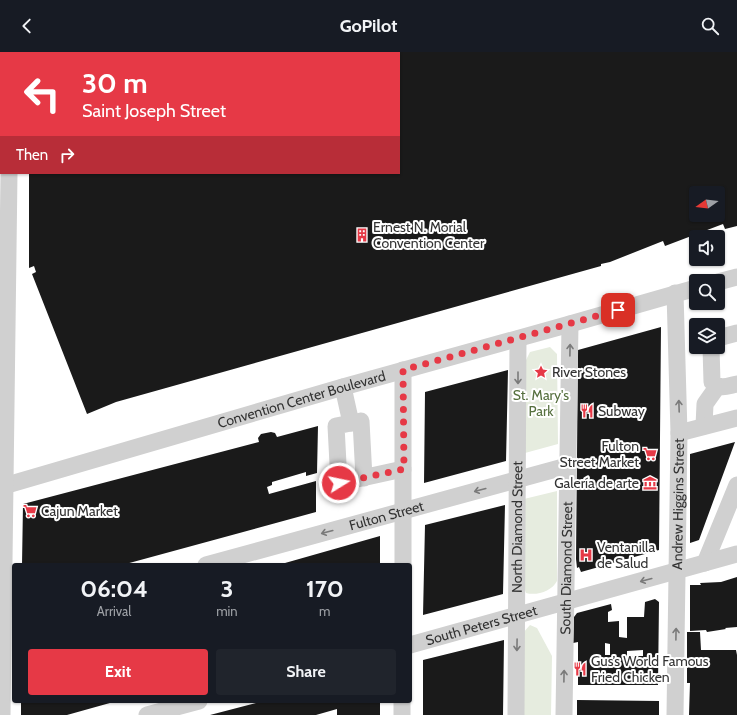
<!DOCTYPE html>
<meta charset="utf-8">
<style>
:root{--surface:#171b24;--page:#20242c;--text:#f1f3f6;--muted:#9ea1a6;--accent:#e63946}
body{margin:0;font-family:Cabin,sans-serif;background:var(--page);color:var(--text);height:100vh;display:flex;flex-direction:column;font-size:15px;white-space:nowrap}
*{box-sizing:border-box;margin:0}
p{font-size:13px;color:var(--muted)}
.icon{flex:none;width:22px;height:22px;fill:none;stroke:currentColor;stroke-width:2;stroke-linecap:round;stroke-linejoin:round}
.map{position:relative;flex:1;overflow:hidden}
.drawer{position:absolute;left:12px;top:511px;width:400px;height:140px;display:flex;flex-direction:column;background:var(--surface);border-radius:4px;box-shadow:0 1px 3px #0004}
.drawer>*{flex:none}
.banner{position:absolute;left:0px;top:0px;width:400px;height:122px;box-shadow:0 1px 3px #0004;background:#e63946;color:#fff;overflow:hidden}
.needle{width:26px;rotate:256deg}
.fabs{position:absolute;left:689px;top:134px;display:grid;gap:8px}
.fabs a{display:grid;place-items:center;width:36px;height:36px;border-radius:4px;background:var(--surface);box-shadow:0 1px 3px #0004;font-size:20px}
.pin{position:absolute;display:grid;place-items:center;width:34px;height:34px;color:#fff;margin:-17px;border-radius:8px;box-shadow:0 2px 6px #0006}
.me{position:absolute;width:44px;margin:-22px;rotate:80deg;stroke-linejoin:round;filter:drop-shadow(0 0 3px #0008)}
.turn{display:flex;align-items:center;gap:14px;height:84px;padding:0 16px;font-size:18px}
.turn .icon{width:52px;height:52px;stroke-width:2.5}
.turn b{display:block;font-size:28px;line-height:34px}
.then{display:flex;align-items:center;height:38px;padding:0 16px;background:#0003;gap:8px;font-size:15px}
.eta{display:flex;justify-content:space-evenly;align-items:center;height:68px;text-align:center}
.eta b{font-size:24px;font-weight:700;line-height:28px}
.action{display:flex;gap:8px;margin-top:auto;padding:8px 16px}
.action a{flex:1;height:46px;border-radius:4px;background:var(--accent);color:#fff;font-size:16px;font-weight:700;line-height:46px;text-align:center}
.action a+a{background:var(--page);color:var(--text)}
header{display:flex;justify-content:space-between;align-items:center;height:52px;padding:0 16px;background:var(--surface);font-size:18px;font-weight:700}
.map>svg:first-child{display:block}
</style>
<header><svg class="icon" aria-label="back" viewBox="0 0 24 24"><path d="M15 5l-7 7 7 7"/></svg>GoPilot<svg class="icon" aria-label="search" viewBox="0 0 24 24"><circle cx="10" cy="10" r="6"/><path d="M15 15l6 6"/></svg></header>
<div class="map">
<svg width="737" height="663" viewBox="0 0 737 663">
<rect width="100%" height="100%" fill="#fff"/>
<path fill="#e6ecdf" d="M550,295L557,302L558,392L525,401V310L530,300Z
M557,439V529C552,539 537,544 526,541L524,535V447Z
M530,573L537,576L552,604L551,663H523V581Z"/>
<path fill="#1a1a1a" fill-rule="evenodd" d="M399,0H737V174L725,177L723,172L665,194L663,189L610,210L601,212V214L116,350L87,362L32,222L36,220L34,214L29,216V121H399ZM696,141H718V163H696Z
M661,275L659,498L581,520L579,515L577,516L576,507L578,298Z
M508,318L506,409L424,431L425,340Z
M318,374L317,421L306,424V420L272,430V433L267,435L269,442L316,429V460L122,513H22L23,452L259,390L258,386L261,382L271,380L275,381L277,385Z
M735,390L699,488L690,491V402Z
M505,453L503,542L423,563L425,473Z
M380,484V513H278Z
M737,525V575L725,576L726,577L707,580L706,578L690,579V533H701L700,531L721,530Z
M655,547L659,550L658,633H578V590L573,591L574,565L577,561L611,552L612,558L608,560V570L619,569V585L627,586V565H644L645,550ZM605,591L610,592V603H605ZM643,598V604H627V599Z
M687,580H700L701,598H736L737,603V663H689L690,631H687Z
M504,588L503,663H423V608Z
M577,648L659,649V663H577Z
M21,649H117L67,663H21Z
M264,649H380V663H337V657L316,663H210Z"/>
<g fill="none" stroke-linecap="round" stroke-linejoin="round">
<g stroke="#d0d0d0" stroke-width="17">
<path d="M10,1V0"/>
<path d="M718,230L737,225"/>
<path d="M718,286L737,281"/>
<path d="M711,295L712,330C721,338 727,334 737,332"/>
<path d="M403,318V513"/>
<path d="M343,335L351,371"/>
<path d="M704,374L705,352L717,335"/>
<path d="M679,381L737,366"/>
<path d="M364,426L361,369L336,374L339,431L403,417"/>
<path id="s1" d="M0,435L343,335L570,272L696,236"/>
<path d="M705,511L737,433"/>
<path id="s2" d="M206,513L567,414"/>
<path id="s3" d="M410,593L737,502"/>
<path d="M2,663L9,121"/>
<path d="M147,663L199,649"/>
<path d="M402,663V649"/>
<path id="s4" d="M516,663L518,287"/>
<path id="s5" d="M564,663L570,272"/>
<path id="s6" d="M675,663L679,381L675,241"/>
</g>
</g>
<defs><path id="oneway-shaft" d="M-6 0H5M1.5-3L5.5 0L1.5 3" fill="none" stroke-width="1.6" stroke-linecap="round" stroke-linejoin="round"/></defs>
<g stroke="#7a7a7a">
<use href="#oneway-shaft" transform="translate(570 298) rotate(-89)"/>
<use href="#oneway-shaft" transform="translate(518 326) rotate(90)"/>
<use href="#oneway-shaft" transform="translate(679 354) rotate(-92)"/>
<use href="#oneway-shaft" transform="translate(480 438) rotate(165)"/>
<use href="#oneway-shaft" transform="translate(327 480) rotate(165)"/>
<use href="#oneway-shaft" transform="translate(646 528) rotate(165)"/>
<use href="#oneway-shaft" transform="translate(676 582) rotate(-89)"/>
<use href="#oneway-shaft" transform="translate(517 593) rotate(91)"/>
<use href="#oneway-shaft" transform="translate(564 624) rotate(-89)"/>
</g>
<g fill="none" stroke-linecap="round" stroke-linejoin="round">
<path stroke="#e63946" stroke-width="7" stroke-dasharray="0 12.6" d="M339,431L404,417L403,318L618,258"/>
</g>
<defs>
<g id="building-bare" transform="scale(1.08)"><path d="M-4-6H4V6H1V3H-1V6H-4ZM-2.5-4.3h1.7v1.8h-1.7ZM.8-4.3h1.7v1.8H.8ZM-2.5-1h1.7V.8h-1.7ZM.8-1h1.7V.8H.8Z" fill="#e63946" stroke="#fff" stroke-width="2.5" paint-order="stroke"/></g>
<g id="sight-bare" transform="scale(1.08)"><path d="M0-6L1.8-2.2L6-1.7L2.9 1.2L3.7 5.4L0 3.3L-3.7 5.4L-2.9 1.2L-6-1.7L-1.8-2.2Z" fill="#e63946" stroke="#fff" stroke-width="2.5" paint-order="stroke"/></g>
<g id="restaurant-bare" transform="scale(1.08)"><path d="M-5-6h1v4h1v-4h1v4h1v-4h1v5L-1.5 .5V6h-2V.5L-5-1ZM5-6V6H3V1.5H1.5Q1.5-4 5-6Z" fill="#e63946" stroke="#fff" stroke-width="2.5" paint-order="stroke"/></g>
<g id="supermarket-bare" transform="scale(1.08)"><path d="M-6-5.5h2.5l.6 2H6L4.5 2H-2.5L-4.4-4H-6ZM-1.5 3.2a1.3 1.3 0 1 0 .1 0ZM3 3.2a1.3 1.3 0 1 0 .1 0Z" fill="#e63946" stroke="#fff" stroke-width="2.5" paint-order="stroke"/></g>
<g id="museum-bare" transform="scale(1.08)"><path d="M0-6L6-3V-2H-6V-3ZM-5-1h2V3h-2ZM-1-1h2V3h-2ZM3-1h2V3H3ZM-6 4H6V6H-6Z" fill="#e63946" stroke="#fff" stroke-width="2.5" paint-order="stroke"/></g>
<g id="hospital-bare" transform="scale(1.08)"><path d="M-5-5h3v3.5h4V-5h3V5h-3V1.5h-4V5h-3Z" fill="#e63946" stroke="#fff" stroke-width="2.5" paint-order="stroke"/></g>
</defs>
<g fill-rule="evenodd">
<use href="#building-bare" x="362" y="183"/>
<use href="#sight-bare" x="541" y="320"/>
<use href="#restaurant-bare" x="587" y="359"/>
<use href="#supermarket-bare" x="650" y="402"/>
<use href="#museum-bare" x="650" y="431"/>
<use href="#supermarket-bare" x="30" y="459"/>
<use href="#hospital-bare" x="586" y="503"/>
<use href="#restaurant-bare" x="580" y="617"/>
</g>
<g text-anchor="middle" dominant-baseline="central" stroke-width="4" stroke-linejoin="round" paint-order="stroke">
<g font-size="14" fill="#333" stroke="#fff" text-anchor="start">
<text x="373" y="175">Ernest N. Morial<tspan x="373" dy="16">Convention Center</tspan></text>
<text x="552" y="320">River Stones</text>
<text x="598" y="359">Subway</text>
<text x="639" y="394" text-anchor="end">Fulton<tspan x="639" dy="16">Street Market</tspan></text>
<text x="639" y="431" text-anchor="end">Galería de arte</text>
<text x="41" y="459">Cajun Market</text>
<text x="597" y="495">Ventanilla<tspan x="597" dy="16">de Salud</tspan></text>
<text x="591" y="609">Gus’s World Famous<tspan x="591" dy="16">Fried Chicken</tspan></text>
</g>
<g font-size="14" fill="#56703f" stroke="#fff">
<text x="541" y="343">St. Mary's<tspan x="541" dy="16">Park</tspan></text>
</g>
<g font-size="14" fill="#333" stroke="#fff">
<text stroke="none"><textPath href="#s1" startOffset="314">Convention Center Boulevard</textPath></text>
<text stroke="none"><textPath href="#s6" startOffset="211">Andrew Higgins Street</textPath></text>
<text stroke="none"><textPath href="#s2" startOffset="187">Fulton Street</textPath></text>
<text stroke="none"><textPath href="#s4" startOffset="188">North Diamond Street</textPath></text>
<text stroke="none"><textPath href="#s5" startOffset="147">South Diamond Street</textPath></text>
<text stroke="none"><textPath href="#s3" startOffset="74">South Peters Street</textPath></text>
</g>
</g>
</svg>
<div class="fabs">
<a><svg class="needle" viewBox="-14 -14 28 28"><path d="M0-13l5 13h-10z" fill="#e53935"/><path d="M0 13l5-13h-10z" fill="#9ea1a6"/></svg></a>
<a><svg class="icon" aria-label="sound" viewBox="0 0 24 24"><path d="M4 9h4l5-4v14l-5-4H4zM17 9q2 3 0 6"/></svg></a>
<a><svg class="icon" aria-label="search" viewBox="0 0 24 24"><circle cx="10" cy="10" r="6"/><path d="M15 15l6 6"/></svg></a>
<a><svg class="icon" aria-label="layers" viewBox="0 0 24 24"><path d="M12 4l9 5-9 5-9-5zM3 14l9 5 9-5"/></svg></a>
</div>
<div class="pin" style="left:618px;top:258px;background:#d93025"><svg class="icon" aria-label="arrive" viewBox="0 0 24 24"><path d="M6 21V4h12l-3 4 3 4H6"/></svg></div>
<svg class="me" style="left:339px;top:431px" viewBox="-20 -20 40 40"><circle r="17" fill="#e63946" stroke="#fff" stroke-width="3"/><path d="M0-11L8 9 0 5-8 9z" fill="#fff"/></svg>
<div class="banner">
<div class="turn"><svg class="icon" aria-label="left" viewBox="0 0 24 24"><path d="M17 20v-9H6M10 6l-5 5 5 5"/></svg><div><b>30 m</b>Saint Joseph Street</div></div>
<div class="then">Then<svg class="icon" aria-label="right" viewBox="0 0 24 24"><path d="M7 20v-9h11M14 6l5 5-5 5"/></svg></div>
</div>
<section class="drawer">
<div class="eta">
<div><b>06:04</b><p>Arrival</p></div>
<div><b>3</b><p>min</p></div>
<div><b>170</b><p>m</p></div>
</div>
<div class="action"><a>Exit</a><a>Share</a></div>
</section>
</div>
